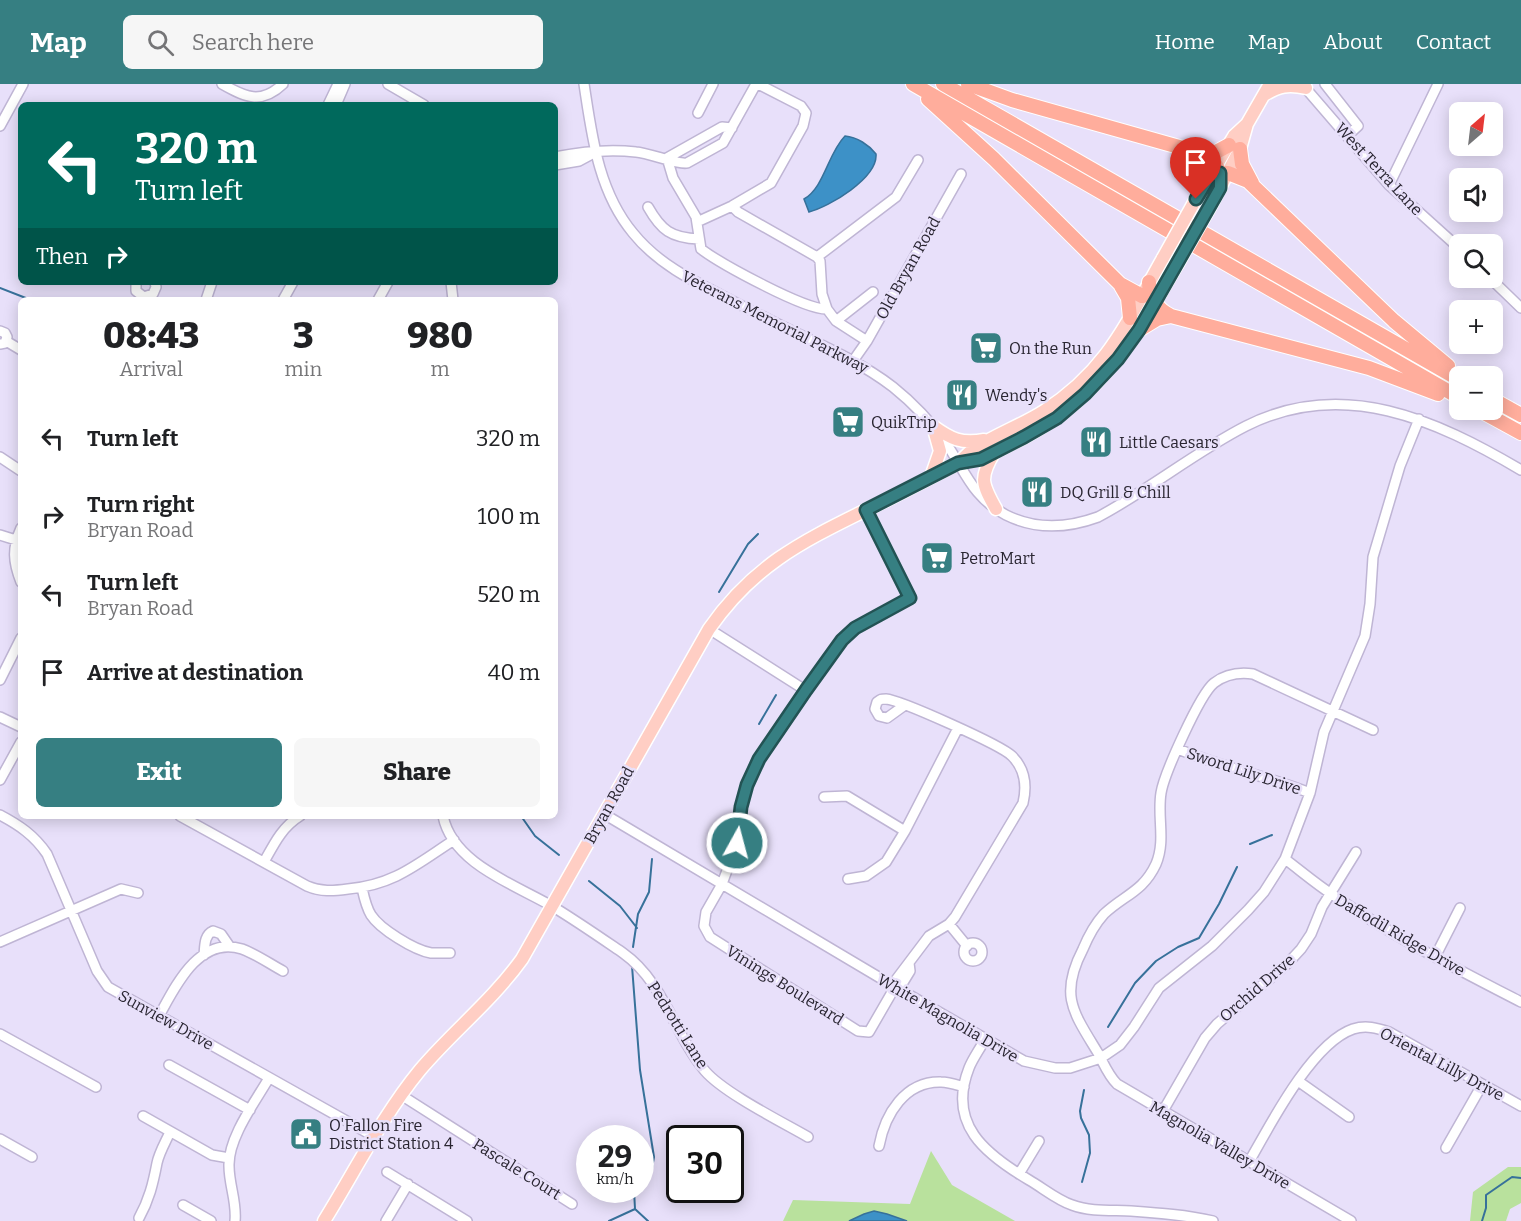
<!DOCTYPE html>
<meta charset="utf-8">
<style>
:root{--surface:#fff;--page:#f6f6f6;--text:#202124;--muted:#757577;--accent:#367f82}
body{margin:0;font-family:Bitter,serif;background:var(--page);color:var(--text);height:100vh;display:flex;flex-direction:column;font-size:22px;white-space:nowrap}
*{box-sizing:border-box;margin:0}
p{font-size:20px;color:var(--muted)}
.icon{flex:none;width:33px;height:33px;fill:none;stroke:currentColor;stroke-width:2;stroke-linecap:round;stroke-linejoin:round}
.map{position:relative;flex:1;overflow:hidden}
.panel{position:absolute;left:18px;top:213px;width:540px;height:522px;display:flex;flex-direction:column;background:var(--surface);border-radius:9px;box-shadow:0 3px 15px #0003}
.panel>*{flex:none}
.banner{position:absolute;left:18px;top:18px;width:540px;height:183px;border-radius:9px;box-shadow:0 3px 15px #0003;background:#00695c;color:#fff;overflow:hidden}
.needle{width:39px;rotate:28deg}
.controls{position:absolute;left:1449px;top:18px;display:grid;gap:12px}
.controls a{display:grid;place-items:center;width:54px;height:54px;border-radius:9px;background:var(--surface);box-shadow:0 3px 15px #0003;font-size:30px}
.speed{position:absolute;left:576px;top:1041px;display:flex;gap:12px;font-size:30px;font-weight:700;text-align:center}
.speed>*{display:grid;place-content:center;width:78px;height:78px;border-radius:50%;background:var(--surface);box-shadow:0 3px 15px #0003;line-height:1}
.speed small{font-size:15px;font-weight:400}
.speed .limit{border:3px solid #111;border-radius:9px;background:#fff;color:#111}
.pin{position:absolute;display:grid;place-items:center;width:51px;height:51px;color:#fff;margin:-62px -26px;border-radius:50% 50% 50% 0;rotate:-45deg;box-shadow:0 0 6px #0007}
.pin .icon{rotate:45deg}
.me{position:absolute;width:66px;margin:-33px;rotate:7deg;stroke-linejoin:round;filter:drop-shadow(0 0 4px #0008)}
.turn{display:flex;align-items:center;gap:21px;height:126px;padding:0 18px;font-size:27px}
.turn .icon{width:78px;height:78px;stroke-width:2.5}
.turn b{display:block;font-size:42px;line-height:51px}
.then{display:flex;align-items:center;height:57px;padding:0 18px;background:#0003;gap:12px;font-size:22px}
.eta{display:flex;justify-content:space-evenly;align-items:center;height:102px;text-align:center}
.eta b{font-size:36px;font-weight:800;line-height:42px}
.primary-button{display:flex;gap:12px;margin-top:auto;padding:12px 18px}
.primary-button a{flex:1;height:69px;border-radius:9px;background:var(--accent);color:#fff;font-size:24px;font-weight:800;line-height:69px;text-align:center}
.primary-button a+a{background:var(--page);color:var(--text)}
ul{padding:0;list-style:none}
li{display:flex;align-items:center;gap:18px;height:78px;padding:0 18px}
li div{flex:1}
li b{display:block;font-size:22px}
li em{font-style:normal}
header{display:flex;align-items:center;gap:36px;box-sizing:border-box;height:84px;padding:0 30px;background:var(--accent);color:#fff}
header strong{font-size:28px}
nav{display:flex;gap:33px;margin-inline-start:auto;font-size:21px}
.search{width:420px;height:54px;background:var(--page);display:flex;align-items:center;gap:15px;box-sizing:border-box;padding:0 21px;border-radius:9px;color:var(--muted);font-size:22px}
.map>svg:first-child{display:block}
</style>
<header>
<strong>Map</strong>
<div class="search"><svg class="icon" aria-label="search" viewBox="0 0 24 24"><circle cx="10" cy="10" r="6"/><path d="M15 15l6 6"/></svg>Search here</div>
<nav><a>Home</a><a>Map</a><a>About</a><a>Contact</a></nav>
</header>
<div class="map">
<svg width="1521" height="1137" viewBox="0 0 1521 1137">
<rect width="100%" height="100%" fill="#e8e0fa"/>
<path fill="#b9e19d" d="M931,1067L952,1101L1015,1137H783L793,1116L910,1120Z
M1508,1083H1521V1119L1510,1125L1506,1137H1470L1473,1108Z"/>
<path fill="#3d91c7" stroke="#37719a" stroke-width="1.5" d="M845,52C857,53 869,61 876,70C878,94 829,123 809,128L804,115C824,104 828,69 845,52Z
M874,1127L887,1130L907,1137H849L864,1130Z"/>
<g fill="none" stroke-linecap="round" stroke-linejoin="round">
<path stroke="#37719a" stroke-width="2" d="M0,204L31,216
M719,508L748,460L758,450
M759,640L776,611
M521,732L535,752L559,771
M1250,760L1272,751
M713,768L724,743
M589,797L620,822L637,844
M633,863L638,830L649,808L652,775
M632,882L640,986L654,1073L652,1084L640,1097
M1108,943L1135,899L1156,877L1178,863L1199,854L1219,820L1237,783
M1082,1098L1090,1069L1089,1051L1081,1034L1080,1027L1084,1006
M634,1106L635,1125
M635,1125L648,1137
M609,1137L635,1125
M1482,1137L1486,1124V1111L1512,1093L1521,1094"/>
<g stroke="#bfb5d4" stroke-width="12">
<path id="minor" d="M222,0C245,13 261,21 283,0
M388,0L424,21
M584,0C592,52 598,107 633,149C657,179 691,196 725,213C748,225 771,237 794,248C828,264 863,280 893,303C913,319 931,338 946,359C965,387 973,414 1006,431C1036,446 1068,444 1098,433C1149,406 1195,368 1246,342C1343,293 1436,336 1521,386
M1302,0L1389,101L1460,165
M1325,0L1358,42L1347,52
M328,21L338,0
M336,21L345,0
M698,29L713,0
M0,42L23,0
M555,73C580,68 611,65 636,68C649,69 679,81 687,79L723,59L756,0
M667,74L673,94L696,133L701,165C721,180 805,226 827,225L836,237L867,257
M667,74L722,43L732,44
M555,81L579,77L592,70
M1389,101L1438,0
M732,122L738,128L817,173L820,177L822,210L827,225
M648,123C661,146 671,154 699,155
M697,138L732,122L771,99L803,42L806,29L801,22L758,0
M817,173L896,113L918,76
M1490,194L1521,224
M136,198V207L144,213L153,210L156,203L155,198
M451,198L453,216
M206,216L212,198
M283,216L293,198
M378,216L388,198
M836,237L873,208
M0,247L5,249L7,253L5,259L0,260
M6,257L21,266
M853,277L867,257L961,90
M0,373L21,387
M866,426L910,514L855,544L842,556L759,675L747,701L741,723L737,759L722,800L706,828L704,842L710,853L858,947L869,948L895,903
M21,444C12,464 13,478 21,498
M0,451L16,456
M709,545L805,606
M0,596L21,554
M0,633L21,643
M1178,665C1221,683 1267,692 1310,709
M0,696L21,658
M824,713L847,712L905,747
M604,730L892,901L1024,977L1055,984H1070L1101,974L1120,961L1134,943L1159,904L1212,862L1248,826L1264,808L1285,775L1310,709L1324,648L1365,552L1370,520L1373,473L1400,382L1419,335
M0,731C19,741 34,751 47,770L97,887L108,903L375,1053
M180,732L307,802C321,808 333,807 348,805C394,801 417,780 454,756
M443,732C453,781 517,801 555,824C578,838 601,854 623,869C664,898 674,950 705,987C724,1009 782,1038 808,1053
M1285,775C1301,787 1316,800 1333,811C1392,852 1457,885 1521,918
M264,778C274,760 282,743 300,732
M848,795L866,792L886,778L905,747L958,644
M362,804C364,813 366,823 371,831C380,845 414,866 431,869C437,869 444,869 450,869
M949,840L967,862
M0,858L121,805L138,809
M964 868a9 9 0 1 1 18 0a9 9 0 1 1-18 0Z
M204,871C205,862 204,851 213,847L221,850L230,863
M1435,873L1460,824
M892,901L929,852L949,840L955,833L1023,719C1027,702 1025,685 1012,672C1001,661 900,616 886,615C881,615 881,615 877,618L875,625L879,632L887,634L905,621
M899,905L910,887L909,879
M159,932C175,903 199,851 242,865C256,870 270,880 283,887
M0,950L96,1003
M985,955C980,965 973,974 969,984C947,1040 985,1070 1029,1096C1043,1104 1057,1116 1072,1121C1091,1128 1112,1126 1131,1127C1159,1129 1187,1131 1213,1137
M169,981L250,1026
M1298,997L1349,1033
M401,1011L572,1120
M1163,1027L1205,954L1217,940L1288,879L1301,865L1311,850L1322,823L1356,768
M143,1032L212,1071L229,1074
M0,1055L32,1073
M879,1062C885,1030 905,997 941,998C949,998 957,1001 964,1003
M1446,1064L1482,1001
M1249,1078C1270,1041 1312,959 1353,945C1366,941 1377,944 1389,948L1521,1022
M387,1088L467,1137
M1019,1090L1039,1057
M183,1121L211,1137
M139,1134C149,1116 153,1100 157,1079C159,1069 166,1057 170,1048
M235,1137C237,1118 229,1101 229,1082C228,1054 255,1018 269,994
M386,1137L408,1100
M1351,1137L1117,1000C1108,991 1104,980 1098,969C1073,928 1059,911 1083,865C1088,853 1095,840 1104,830C1124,811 1143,808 1156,780C1166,756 1157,733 1161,709C1164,690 1200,610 1214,599C1226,590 1239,588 1253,590L1373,646"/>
</g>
<g stroke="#fff" stroke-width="15">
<path id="major" d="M1264,11C1279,2 1288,0 1306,4
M1196,115L1234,52L1247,40L1270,0
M1210,123L1240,65L1247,40
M933,342C951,355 961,360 984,356
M994,369C979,394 982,400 996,425
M959,379C984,375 996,367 1019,356C1100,315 1132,256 1177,181
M931,393L940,367L933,342
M324,1137C355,1087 383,1031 420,986C453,947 491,918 522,875L709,545C752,483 799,459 864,427C896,412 927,395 958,379C964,374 969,368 975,364C997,350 1022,341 1044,327C1109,285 1127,237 1163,174"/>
</g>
<g stroke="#fff" stroke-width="16">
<path id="highway" d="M913,0L1460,314
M943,0L1460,296
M968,0L1012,16L1204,70C1217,78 1222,89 1220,104
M928,15L994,75L1120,200L1142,212L1160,209
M1240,65L1242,80L1252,99
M1204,70L1216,68L1229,61
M1210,92L1228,89L1248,97L1394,237L1448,282
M1149,198C1149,214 1157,225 1171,232L1369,284L1438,310
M1121,202L1128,214L1130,234
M1139,246L1157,235L1171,232
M1492,315L1521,331
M1479,326L1521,349"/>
</g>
<use href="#minor" stroke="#fff" stroke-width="9"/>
<use href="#major" stroke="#ffcec4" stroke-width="12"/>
<use href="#highway" stroke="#ffad9c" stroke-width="14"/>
<g stroke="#fff" stroke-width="15" stroke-linecap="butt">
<path id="major-bridge" d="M1163,174L1196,115
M1177,181L1210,123"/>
</g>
<use href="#major-bridge" stroke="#ffcec4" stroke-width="12"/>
</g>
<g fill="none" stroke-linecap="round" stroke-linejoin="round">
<g stroke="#235354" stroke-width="15">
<path id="route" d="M737,759L741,723L747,701L759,675L806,606L842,556L855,544L910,514L866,426L958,379L981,375L1024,353L1057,334L1085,310L1118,275L1139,246L1220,104V89L1210,92L1196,115"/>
</g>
<use href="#route" stroke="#367f82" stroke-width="10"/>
</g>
<defs>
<g id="supermarket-square" transform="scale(1.725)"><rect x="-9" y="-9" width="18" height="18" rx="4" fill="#367f82" stroke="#e8e0fa"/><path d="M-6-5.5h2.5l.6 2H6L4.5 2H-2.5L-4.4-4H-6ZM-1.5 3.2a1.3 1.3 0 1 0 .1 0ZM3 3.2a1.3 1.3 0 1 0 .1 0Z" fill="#fff"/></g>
<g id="restaurant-square" transform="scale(1.725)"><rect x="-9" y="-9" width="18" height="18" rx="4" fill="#367f82" stroke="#e8e0fa"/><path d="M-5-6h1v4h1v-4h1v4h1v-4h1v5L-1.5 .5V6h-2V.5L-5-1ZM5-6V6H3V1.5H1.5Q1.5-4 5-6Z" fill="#fff"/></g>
<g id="civic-square" transform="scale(1.725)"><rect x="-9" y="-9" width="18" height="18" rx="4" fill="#367f82" stroke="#e8e0fa"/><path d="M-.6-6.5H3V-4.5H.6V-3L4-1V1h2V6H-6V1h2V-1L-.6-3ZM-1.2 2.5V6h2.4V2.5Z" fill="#fff"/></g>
</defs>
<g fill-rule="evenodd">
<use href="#supermarket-square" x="986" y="264"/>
<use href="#restaurant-square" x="962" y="311"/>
<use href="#supermarket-square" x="848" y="338"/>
<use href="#restaurant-square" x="1096" y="358"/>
<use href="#restaurant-square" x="1037" y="408"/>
<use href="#supermarket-square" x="937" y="474"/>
<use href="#civic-square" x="306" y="1050"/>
</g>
<g text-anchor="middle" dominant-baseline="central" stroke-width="5" stroke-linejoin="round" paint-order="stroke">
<g font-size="16" fill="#292531" stroke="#e8e0fa">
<text transform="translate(1379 85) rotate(47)">West Terra Lane</text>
<text transform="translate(908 184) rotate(-61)">Old Bryan Road</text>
<text transform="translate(775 238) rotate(27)">Veterans Memorial Parkway</text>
<text transform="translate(1244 687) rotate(18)">Sword Lily Drive</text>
<text transform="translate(609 721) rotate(-61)">Bryan Road</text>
<text transform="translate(1400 851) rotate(30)">Daffodil Ridge Drive</text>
<text transform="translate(785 901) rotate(32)">Vinings Boulevard</text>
<text transform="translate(1257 904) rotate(-41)">Orchid Drive</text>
<text transform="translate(948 934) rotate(30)">White Magnolia Drive</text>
<text transform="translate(166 936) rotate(29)">Sunview Drive</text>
<text transform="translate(678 941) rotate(58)">Pedrotti Lane</text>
<text transform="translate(1442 980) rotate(28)">Oriental Lilly Drive</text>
<text transform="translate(1220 1061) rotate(30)">Magnolia Valley Drive</text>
<text transform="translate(517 1085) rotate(32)">Pascale Court</text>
</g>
<g font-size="16" fill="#292531" stroke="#e8e0fa" text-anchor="start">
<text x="1009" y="264">On the Run</text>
<text x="985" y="311">Wendy's</text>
<text x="871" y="338">QuikTrip</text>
<text x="1119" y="358">Little Caesars</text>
<text x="1060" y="408">DQ Grill &amp; Chill</text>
<text x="960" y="474">PetroMart</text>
<text x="329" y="1041">O'Fallon Fire<tspan x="329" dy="18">District Station 4</tspan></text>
</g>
</g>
</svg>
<div class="controls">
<a><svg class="needle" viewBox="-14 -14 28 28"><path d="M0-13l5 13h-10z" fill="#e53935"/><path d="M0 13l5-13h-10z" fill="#757577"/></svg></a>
<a><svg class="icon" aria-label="sound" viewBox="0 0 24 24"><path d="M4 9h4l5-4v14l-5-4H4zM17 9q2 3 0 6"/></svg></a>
<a><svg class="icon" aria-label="search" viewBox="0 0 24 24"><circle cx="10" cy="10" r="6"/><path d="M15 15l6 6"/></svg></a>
<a>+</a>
<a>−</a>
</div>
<div class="speed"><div>29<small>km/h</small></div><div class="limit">30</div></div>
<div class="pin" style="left:1196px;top:115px;background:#d93025"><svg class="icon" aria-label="arrive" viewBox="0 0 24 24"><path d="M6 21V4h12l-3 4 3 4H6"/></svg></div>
<svg class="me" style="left:737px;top:759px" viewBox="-20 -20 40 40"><circle r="17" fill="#367f82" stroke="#fff" stroke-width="3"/><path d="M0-11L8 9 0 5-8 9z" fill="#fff"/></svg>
<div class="banner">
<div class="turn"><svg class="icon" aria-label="left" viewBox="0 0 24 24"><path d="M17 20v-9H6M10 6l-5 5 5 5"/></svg><div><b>320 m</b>Turn left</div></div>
<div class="then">Then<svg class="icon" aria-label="right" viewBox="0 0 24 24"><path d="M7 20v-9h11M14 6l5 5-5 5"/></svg></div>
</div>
<section class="panel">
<div class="eta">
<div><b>08:43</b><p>Arrival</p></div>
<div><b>3</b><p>min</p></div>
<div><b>980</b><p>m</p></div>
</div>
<ul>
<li><svg class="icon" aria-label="left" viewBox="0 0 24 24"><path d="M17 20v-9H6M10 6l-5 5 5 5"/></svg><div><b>Turn left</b></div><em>320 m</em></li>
<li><svg class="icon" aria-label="right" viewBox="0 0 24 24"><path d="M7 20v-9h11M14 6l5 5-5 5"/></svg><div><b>Turn right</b><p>Bryan Road</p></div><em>100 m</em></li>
<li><svg class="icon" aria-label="left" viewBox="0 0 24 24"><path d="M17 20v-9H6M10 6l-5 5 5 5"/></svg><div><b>Turn left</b><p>Bryan Road</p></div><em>520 m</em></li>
<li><svg class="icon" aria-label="arrive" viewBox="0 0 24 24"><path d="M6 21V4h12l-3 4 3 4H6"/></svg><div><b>Arrive at destination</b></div><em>40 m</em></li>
</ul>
<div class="primary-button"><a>Exit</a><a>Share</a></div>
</section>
</div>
